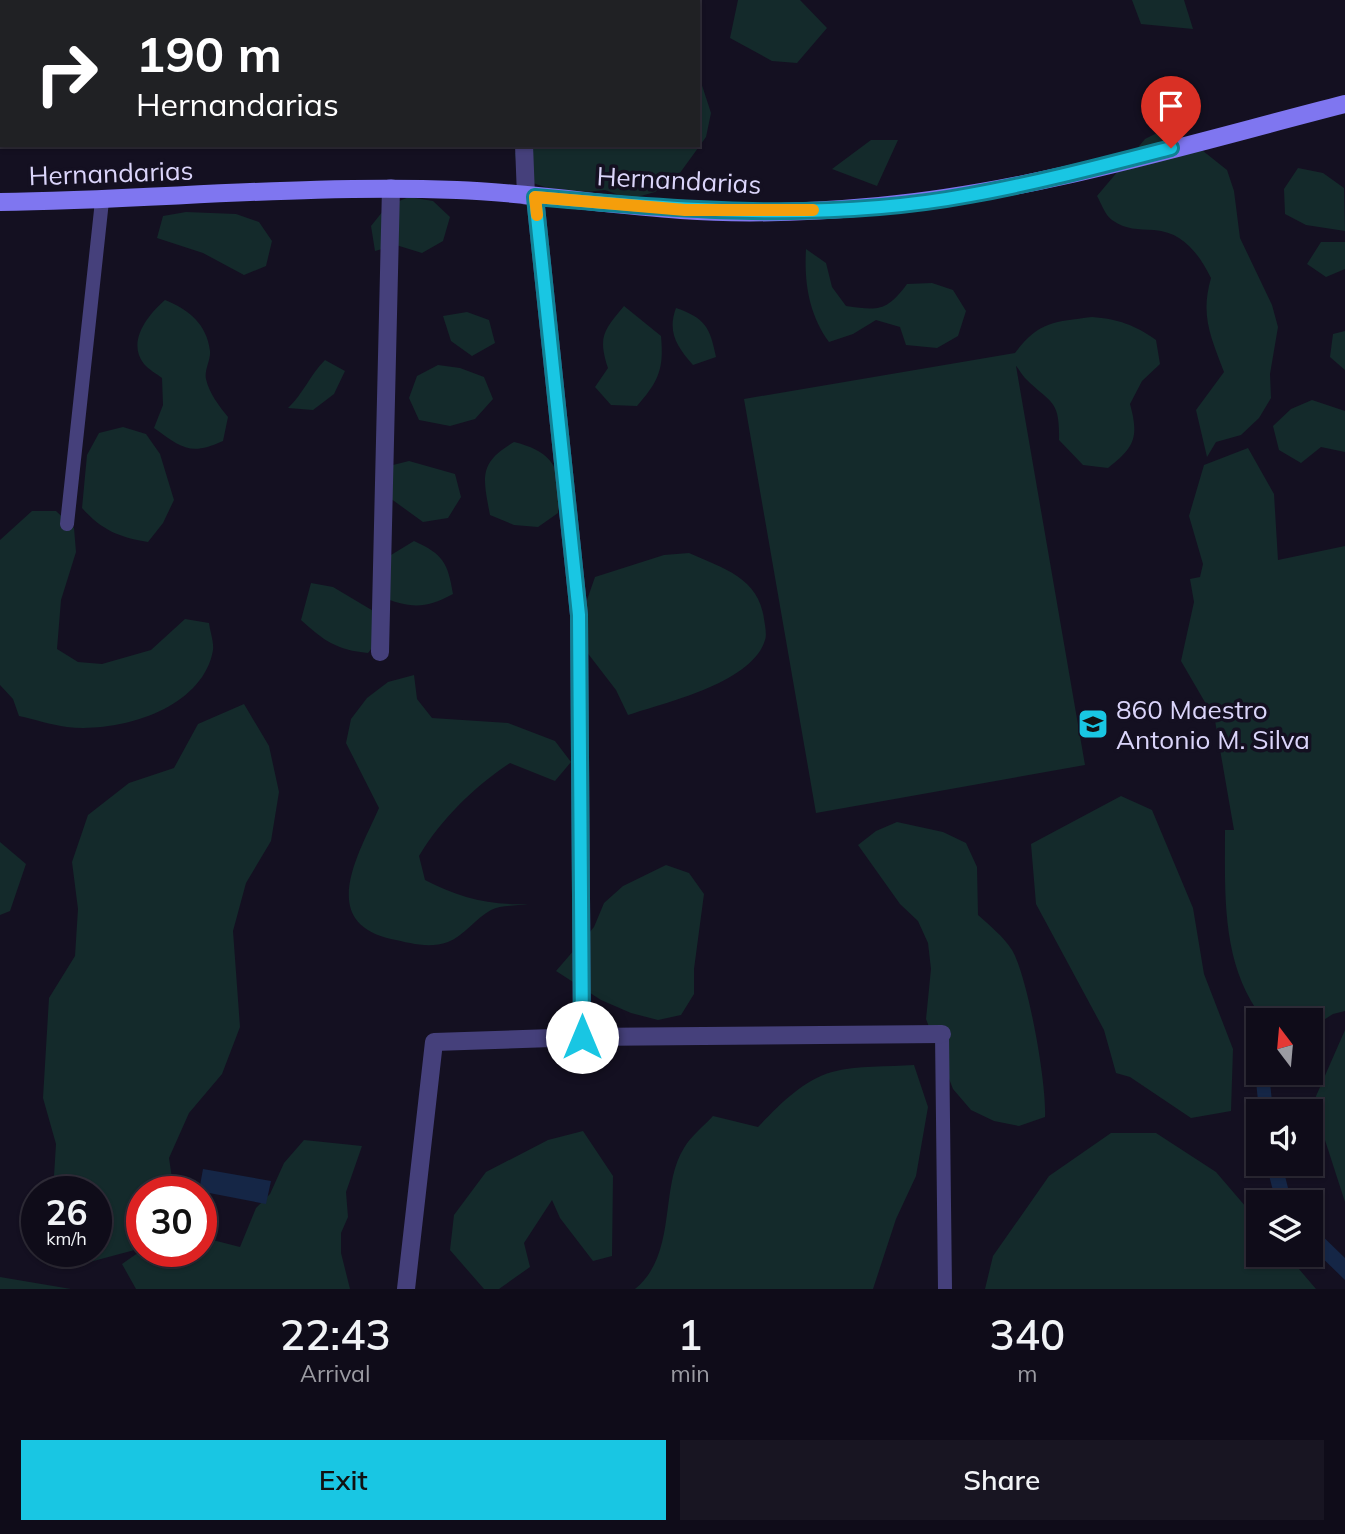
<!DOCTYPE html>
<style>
:root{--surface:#0f0c19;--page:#181522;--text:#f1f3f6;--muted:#9b9ba2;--line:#2f2c38;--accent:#19c6e3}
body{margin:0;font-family:Mulish,sans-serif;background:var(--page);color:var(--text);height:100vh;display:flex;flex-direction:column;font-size:26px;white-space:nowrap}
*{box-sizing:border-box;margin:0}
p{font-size:23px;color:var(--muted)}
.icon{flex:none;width:38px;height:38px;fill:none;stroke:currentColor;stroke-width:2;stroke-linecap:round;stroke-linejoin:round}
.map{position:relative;height:1289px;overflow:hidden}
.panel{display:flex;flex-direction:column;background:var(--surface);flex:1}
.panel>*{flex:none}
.top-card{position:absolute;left:0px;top:0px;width:700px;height:147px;box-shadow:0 2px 5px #0004,0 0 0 2px var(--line);background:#202124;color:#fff;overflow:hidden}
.needle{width:46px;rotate:344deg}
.controls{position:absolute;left:1246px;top:1008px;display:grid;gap:14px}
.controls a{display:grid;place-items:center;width:77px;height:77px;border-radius:0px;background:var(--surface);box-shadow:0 2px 5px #0004,0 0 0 2px var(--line);font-size:35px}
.speed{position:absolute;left:21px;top:1176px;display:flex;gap:14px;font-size:35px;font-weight:700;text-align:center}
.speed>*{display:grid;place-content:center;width:91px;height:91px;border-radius:50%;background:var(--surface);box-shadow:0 2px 5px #0004,0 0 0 2px var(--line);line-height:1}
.speed small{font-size:18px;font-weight:400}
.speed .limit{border:10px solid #d22;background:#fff;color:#111}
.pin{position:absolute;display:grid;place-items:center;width:60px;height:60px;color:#fff;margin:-72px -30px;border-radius:50% 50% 50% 0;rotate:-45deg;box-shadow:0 0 7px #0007}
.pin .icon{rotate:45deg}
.me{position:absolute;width:77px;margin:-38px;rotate:0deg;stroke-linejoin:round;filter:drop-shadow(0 0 5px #0008)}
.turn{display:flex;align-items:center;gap:24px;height:147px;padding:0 21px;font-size:32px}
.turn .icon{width:91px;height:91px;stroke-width:2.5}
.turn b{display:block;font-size:49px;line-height:60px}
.eta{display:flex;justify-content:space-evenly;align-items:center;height:119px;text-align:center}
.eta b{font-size:42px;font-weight:600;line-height:49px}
.primary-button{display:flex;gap:14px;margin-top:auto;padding:14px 21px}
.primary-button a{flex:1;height:80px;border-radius:0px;background:var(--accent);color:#111;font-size:28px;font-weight:600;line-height:80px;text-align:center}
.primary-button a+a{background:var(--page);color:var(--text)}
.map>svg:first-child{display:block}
</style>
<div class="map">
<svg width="1345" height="1289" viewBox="0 0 1345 1289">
<rect width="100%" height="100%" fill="#141021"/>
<path fill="#142a2b" d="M738,0H800L827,28L797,63L772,61L730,38Z
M1132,0H1184L1193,29L1141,24Z
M698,73L711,113L706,137L677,177L655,192L630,199L605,190L566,194L518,178L515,153L525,145H698Z
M1167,128L1188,139L1227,170L1234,191L1240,238L1272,305L1278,327L1270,374L1271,398L1259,418L1241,435L1216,442L1207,457L1196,410L1224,372C1211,337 1200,316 1211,278C1199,254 1183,232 1154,230C1138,229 1126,230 1112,220C1105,215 1101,203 1097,196L1145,139Z
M871,140H898L877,186L832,169Z
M1298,168L1323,173L1344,188L1345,231L1306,225L1285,214L1284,189Z
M409,197L433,201L450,217L443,241L422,253L396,245L375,251L371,226L387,206Z
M186,212L236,214L259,222L272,241L266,266L244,275L203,253L157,238L163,216Z
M1321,242H1345V269L1326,277L1307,264Z
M806,249L826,263L832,287L846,306C879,311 887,311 907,284L932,283L953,290L966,311L958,336L937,348L906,345L900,327L876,320L853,334L829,342C809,314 804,283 806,249Z
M165,300C188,309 207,324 210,351C211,360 204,370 206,379C209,393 219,406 228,417L223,441C190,456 182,448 154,428L163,405L162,378C157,374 148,369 144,364C126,341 149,314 165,300Z
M624,306L661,336C664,369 659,381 637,406L611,405L595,387L608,368C598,337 603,331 624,306Z
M676,308C705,318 710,327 716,357L693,365C677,347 667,332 676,308Z
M467,312L489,320L495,343L472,356L451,341L443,316Z
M1092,317C1118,319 1135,325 1156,340L1160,364L1142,381L1130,404C1139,437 1135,447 1108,468L1083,465L1059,440C1060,399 1051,404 1026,379C1022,375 1019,369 1016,366L1085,765L816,813L744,399L1015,353C1039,321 1054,322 1092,317Z
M1345,331V370L1330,357L1333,334Z
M325,360L345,371L334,394L313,410L288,408C303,394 310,375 325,360Z
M438,365L460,368L484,377L493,399L475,419L450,426L419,420L409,398L417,376Z
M1312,400L1345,411V452L1321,447L1301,463L1279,450L1273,426L1291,409Z
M123,427L146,434L160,454L174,500L163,523L148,542C118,537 102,530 82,508L87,455L99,433Z
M514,442C555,452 564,472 558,513L538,527L514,525L490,515C483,477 478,463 514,442Z
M1248,448L1274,494L1278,560L1345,546V1011L1333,1014L1311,1028V1020H1264C1221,966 1225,896 1225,830H1234L1213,709L1206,704L1181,661L1194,602L1190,579L1200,577L1203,564L1189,516L1204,465Z
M409,461L455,474L461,497L448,518L423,522L383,493L377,469Z
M32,511H56L74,528L76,552L61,600L57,649L78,662L102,664L151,650L185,619L209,623C210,631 214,642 213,650C203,709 119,733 67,727C51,725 34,719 19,716L13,699L0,685V540Z
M414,541C443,554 448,563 453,594C423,610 410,608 379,596L391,555Z
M689,553C723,568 759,578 764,619C765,625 767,635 765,640C752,683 666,702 628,715L616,690L586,651L587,600L595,577L664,555Z
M311,583L333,587L375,612L384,633L368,653C337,650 324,641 301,620Z
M414,675L417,699L432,718L508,723L555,741L571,762L555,781L510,763C474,787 442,818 419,856L425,880C457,897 491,906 528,904C517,906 501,905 491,910C476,918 464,936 448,942C428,949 411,943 391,939C316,922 360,852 379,808L346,743L351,719L367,698L388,682Z
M244,704L269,746L279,792L271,841L246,883L233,931L240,1027L222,1074L189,1113L169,1158L174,1192H142V1248L86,1263L55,1251H96V1192H53L56,1144L43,1098L49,998L75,956L78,909L72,862L88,815L129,783L174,768L198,724Z
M1121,796L1152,810L1193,908L1204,974L1233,1049L1231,1111L1191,1118L1130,1077L1116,1073L1104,1030L1036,904L1031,844Z
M897,822L943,832L966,843L977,867L978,915C989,925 1004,937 1012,950C1028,977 1047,1085 1045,1117L1019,1126L994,1121L971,1110L953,1089L926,1019L931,969L928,943L918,921L900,904L858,845L876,831Z
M0,842L26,864L10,911L0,915Z
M666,865L689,873L704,894L694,969V994L681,1015L658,1020L631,1013L601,1000L556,971L594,927L604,903L623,886Z
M1345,1030V1202L1313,1103Z
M914,1065L928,1107L916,1176L896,1219L873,1289H635C678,1254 659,1187 684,1148C691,1136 704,1126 713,1116L758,1127C778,1106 803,1080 832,1072C857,1065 888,1067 914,1065Z
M583,1131L613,1176L612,1256L593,1261L560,1218L552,1200L524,1243L530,1267L499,1289H484L450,1250L454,1215L486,1172L548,1140Z
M1111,1133H1156L1216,1172L1258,1221V1255H1287L1316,1289H985L993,1256L1049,1176Z
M304,1140L362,1146L346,1192L348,1217L341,1233V1253L350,1289H136L122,1264L142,1250L201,1251V1237L240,1247L256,1208L270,1194L284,1163Z
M0,1277L71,1289H0Z"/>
<path fill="#152646" d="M1258,1038V1073H1269L1273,1111H1259L1252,1041Z
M1266,1164H1282L1288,1188L1297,1202H1276Z
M203,1169L271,1181L266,1204L199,1191Z
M1311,1225L1345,1258V1280L1311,1247Z"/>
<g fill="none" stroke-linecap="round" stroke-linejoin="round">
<path stroke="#45407b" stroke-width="14" d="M67,524L102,201
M942,1034L945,1289"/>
<path stroke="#45407b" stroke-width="18" d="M519,0V2
M524,145L526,196
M535,197L579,615L582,1037
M380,652L391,188
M406,1289L434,1042L582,1037L942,1034"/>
<path stroke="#7f76f0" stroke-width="18" d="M0,202C152,200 305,184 457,190C532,193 607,205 681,210C747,215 814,212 879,206C1037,191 1192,143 1345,104"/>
</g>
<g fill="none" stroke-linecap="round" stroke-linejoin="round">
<g stroke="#108194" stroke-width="18">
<path id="route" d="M582,1037L579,615L535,197C679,210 826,222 970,195C1037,183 1105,165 1171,148"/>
</g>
<use href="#route" stroke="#19c6e3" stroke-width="12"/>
<path stroke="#f59e0b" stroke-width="12" d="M537,215L535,197L685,210H813"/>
</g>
<defs>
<g id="school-square" transform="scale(1.575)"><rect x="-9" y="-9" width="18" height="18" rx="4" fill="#19c6e3" stroke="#141021"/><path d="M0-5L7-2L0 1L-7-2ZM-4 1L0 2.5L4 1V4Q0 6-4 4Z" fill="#111"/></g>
</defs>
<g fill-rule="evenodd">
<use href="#school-square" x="1093" y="724"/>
</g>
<g text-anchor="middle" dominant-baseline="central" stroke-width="7" stroke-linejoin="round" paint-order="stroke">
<g font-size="26" fill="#dbd5fa" stroke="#141021">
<text transform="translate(111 173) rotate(-2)">Hernandarias</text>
<text transform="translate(679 180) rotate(3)">Hernandarias</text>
</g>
<g font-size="26" fill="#dbd5fa" stroke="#141021" text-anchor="start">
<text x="1116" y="709">860 Maestro<tspan x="1116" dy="30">Antonio M. Silva</tspan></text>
</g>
</g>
</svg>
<div class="controls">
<a><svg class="needle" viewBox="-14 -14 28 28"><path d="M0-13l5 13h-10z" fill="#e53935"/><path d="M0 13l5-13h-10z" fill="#9b9ba2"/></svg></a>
<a><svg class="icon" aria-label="sound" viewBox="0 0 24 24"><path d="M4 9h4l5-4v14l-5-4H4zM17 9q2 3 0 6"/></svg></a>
<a><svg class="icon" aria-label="layers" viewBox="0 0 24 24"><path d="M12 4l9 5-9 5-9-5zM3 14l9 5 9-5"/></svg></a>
</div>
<div class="speed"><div>26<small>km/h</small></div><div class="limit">30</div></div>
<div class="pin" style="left:1171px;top:148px;background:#d93025"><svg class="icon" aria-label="arrive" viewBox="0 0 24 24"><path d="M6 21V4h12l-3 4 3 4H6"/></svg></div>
<svg class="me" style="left:582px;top:1037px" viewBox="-20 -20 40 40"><circle r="19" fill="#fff"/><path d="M0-13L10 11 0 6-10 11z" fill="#19c6e3"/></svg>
<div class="top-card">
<div class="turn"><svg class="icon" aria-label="right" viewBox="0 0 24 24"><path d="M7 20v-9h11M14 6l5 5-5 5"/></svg><div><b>190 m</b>Hernandarias</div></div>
</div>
</div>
<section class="panel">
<div class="eta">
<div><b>22:43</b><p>Arrival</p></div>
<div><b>1</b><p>min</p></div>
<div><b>340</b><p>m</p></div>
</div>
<div class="primary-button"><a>Exit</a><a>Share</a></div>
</section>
